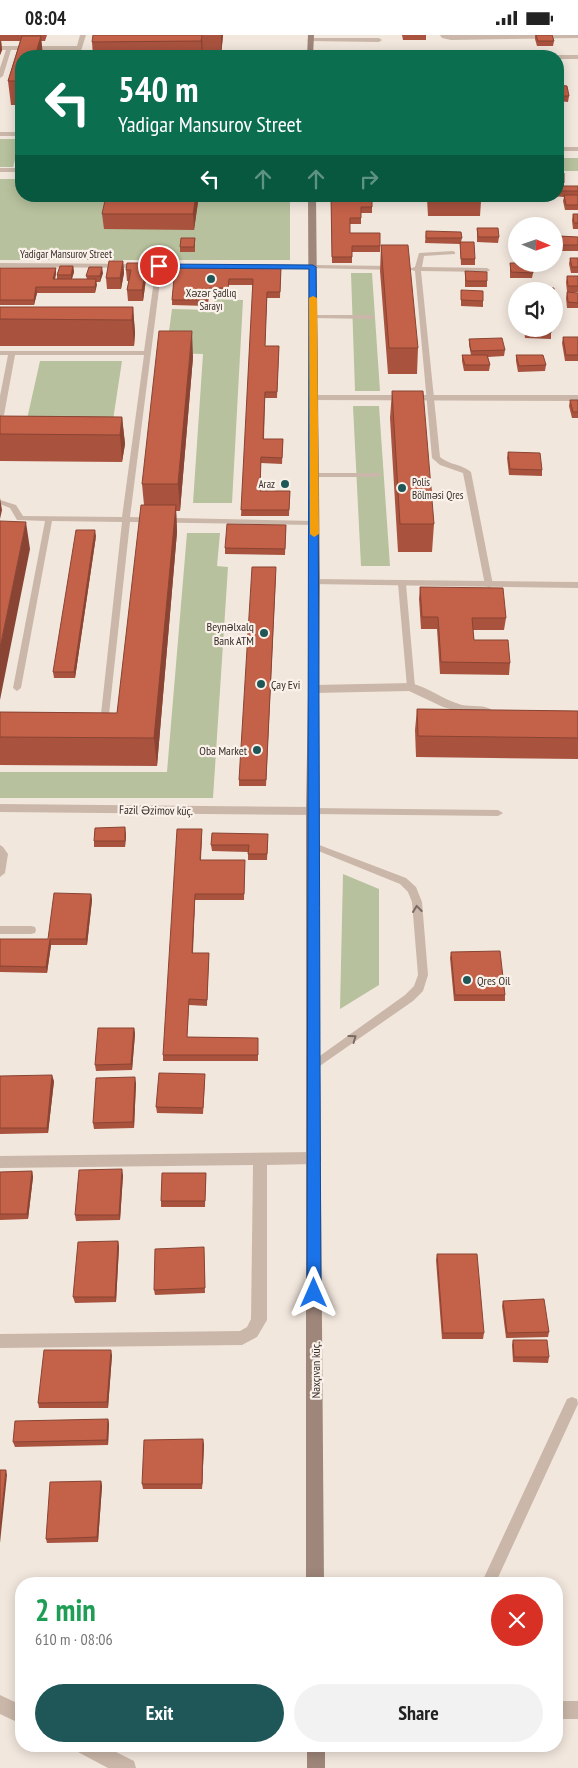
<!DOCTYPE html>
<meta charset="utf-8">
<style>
:root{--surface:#fff;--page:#f2f2f2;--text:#222;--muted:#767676;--accent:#1f5759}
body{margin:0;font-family:"PT Sans Narrow",sans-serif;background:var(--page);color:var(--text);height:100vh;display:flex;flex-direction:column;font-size:19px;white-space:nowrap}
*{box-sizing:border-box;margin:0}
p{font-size:16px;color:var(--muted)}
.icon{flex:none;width:28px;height:28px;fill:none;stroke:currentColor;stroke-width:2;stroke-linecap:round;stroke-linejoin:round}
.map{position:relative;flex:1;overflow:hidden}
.details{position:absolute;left:15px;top:1542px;width:548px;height:175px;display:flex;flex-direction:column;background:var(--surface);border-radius:20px;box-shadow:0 2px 12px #0003}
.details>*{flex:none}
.top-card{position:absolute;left:15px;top:15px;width:549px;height:152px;border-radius:20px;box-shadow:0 2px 12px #0003;background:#0b6e4f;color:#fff;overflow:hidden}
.needle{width:32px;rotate:92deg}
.controls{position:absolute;left:508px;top:182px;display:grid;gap:10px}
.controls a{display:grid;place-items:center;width:55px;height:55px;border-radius:50%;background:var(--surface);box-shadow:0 2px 12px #0003;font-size:25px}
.pin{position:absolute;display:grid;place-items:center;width:42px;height:42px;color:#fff;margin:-21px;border:2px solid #fff;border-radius:50%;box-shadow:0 1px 5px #0007}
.me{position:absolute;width:55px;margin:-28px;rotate:0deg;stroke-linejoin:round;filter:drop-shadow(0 0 4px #0008)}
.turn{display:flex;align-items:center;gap:18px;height:105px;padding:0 20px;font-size:22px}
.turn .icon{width:65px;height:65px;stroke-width:2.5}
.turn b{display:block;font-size:35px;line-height:42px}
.lanes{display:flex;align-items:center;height:48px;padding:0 20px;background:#0003;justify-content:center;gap:25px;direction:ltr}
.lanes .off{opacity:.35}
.round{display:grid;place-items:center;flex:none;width:52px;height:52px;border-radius:26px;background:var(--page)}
.summary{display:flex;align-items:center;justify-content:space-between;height:85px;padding:0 20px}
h1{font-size:30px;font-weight:600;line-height:38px;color:#1e9e55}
.cta{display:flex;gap:10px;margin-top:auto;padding:10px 20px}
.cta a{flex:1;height:58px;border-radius:30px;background:var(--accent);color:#fff;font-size:20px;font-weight:600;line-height:58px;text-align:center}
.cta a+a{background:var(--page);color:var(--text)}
.status{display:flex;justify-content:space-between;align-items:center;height:35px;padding:0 25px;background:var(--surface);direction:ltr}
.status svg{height:14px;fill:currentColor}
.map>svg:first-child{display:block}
</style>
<div class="status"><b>08:04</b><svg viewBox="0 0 49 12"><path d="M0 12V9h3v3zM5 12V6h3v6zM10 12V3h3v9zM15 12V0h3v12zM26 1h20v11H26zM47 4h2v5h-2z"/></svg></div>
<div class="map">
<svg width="578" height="1733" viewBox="0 0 578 1733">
<rect width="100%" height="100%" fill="#f2e7dd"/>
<path fill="#b7c19d" d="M0,104H21L13,132H0Z
M558,123H578V136H558Z
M0,144H21V161H290V225H0Z
M351,238H372L380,356H355Z
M215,264L243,265L232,468H193L203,319L166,318L172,274L213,275Z
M40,326H122L113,385L27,384Z
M353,371H379L390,531H361Z
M187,498H220L217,531L228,532L213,763H0V737H167Z
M343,839L379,854V950L340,974Z"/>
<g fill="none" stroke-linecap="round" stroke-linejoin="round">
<path fill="#cab7a9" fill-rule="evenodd" d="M80,0H86L81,16H107L110,18L107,20H78L75,18L76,15H11L3,41L0,43V33L6,15H0V11H77Z
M310,3H379L382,5L379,7L308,6L307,5Z
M383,161H389L388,167H384Z
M453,216L455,217V219L424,221L422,232L487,233L490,235L487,237L421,236L440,422C449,430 462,429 471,437L493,550L489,553L485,550L463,438L440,430L432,423L415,236L408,234L415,232L419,218Z
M159,229L162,231L130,482L314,486L318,488L314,490L130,487L109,680L101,691L98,692L93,689L101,679L122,487L52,486L21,653L17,656L13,653L45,486L17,485L10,473L0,469V465L16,470L23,481L122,482L144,320H15L4,380L0,382V361L8,320H0V316H144L156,231Z
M313,230L394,231L397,233L394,235L311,233L310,232Z
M313,280H372L375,282L372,284L311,283L310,282Z
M311,438H378L382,440L378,442H314L310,440Z
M402,546L406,549L415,652L411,655L407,652L398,549Z
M312,773L498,775L503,778L498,781L312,779L307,776Z
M314,808L406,843L416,852L422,867L428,940L423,956L413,966L314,1035L310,1034L309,1031L310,1028L405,960L414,951L418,940L412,867L408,857L400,849L311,813L309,811L311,809Z
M0,810L3,812L8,819L5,838L0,842Z
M0,891H31L35,892L36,895L35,898L31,899H0Z
M572,1362L577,1364L578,1369L495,1549H481L567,1364Z"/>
<path fill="#cab7a9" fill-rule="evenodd" d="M440,0H578V3L451,5L442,3Z
M314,19L317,21H307L308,20Z
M558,20H578V24H558V21H555Z
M0,97H21V101H0Z
M558,112H578V116H558Z
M0,133H21V137H0Z
M0,228L313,230L317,232L313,234L0,232Z
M314,360H578V366L311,365V361Z
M315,544L578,547V553L311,549L310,547L311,545Z
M411,648C429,653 444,665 462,670C472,672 486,669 493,676L487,680L465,678L443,672L409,656L314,658L308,654L314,650Z
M0,769L312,772L318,776L312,780L0,777Z
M314,1117L319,1119L321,1123L319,1127L314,1129L267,1130V1285L257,1302L242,1310L0,1313V1299L240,1296L247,1292L251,1284L253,1130L0,1133V1121Z
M0,1660L21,1670V1689L0,1679Z
M556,1666H578V1684H556Z
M75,1711H104L134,1726L136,1733H108L78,1717Z"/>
<path fill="#9e867a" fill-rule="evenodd" d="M308,0H314L313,21H307Z
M308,161H316L320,547L318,776L324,1549H306V776L310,547Z
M307,1711H325V1733H307Z"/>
</g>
<path fill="#a9533f" d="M0,0H47L45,6H41L43,21H21V70H11L8,46L20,6H1L2,15L0,20Z
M202,0L203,21H93L92,7Z
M202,0H223L221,21H203Z
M402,0H426V5H403Z
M535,0H552L554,6L553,11H537L535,4Z
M558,50L569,61L568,67L558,66Z
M558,138L564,148V151H578V175H565L563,166L564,162L553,161H558Z
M331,161L372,172V178H361V189H350V198L380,211V217H352V228H332Z
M407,161H480L481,166L480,181H428L427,164H407Z
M198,167L194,195L104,194L102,179Z
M573,179H578V194H573L572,185Z
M477,193L499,202L498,208L477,207Z
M426,196L462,203L461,207L475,224V230H461L460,209L425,208Z
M559,201L578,202V216H560L558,207Z
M195,203V217H180V212Z
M381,210L418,313L417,339H388L380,236Z
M570,223H578V238H571L569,229Z
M123,226L124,238L121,254H107L106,243Z
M142,228V233H146V244L143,266H128L127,255L129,246H127L126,235Z
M510,228L533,238L532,243H510Z
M73,231L74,237L72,244H87L86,241L103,238L100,247H96L95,258H37L34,270H0V233H56V238L55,244H57V240Z
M175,232L281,233L280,263H267L265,311H279L277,363H265L264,404H283L282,429L261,428L260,456H290L289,481H241L253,250H229L228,259H209L208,271L172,270V265Z
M465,236L487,246V252H465Z
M567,241H578V257H567L566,247Z
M461,255L483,266V272L461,271Z
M567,257L578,258V273H567L566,263Z
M0,272H133L135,298L134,311H0Z
M524,294H551V304L525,303Z
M563,302H578V326H565L562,308Z
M469,304L505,315L504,321L488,322L490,330L489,336H464L462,326V320H471L469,310Z
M516,320L546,330L545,336L518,337L516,326Z
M193,322L180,476H176L177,497L157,731L0,730V677L117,678L144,470L142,449Z
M392,356L434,489L432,517H398L390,383Z
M570,365H578V383H572L569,371Z
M0,381L122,382L125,409L122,427L0,426Z
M508,417L542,435V441L509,440L507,423Z
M286,490L285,520L225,519V513Z
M96,501L75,643H54L53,637Z
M276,538L266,751H239V745Z
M420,552L506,583L504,595H473L474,605L510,628L509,640L440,639L437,594H421L419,564Z
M417,674L578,676V724L416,722L415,695Z
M126,799L125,812H94V806Z
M202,800L201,825L245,831L244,865H195L193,918H209L207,971L189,970L187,1002L258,1003V1026H163V1020Z
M268,805L267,825H248V817L212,816L211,810Z
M91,859L92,865L87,910H51L47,938L0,937V904H48Z
M451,917L505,960V966H454L450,923Z
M134,993L135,999L132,1035L96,1036L95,1030Z
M0,1041L54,1046L48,1098L0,1099Z
M205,1045L203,1079L157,1078L156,1072Z
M136,1048L134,1093L94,1094L93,1088Z
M32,1136L33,1142L28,1184L0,1185V1137Z
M206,1138L205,1172H161V1166Z
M123,1140L120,1185L76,1186L75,1180Z
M118,1206L119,1212L116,1267L75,1268L73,1262Z
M204,1212L205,1258L155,1260L154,1255Z
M437,1219L484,1298L483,1304H442L436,1225Z
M503,1266L549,1297L548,1302L506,1303L502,1271Z
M513,1305L549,1322L548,1328L513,1327L512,1310Z
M112,1320L108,1373H39L38,1368Z
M108,1384L109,1389L108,1410L15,1412L13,1407Z
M204,1409L202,1454H143L142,1449Z
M101,1446L102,1451L98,1507L47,1508L46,1504Z"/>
<path fill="#894433" d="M202,0L203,21H202L201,6Z
M221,0H223L221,21Z
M41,1L43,21H35Z
M1,5L2,15L0,20V7Z
M196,161H197L198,167L194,195L193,179Z
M123,226L124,238L121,254L120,243Z
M73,231L74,237L71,246V240Z
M102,232L103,238L100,247V241Z
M56,233V238L54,250L53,244Z
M146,233V244L143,266L142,255Z
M96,244L97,250L95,258V252Z
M36,252L37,258L34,270V265Z
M133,272L135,298L134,311L132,285Z
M192,296L193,322L180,476L178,449Z
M122,382L125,409L122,427L120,400Z
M0,463L2,475L0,484Z
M176,470L177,497L157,731L154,703Z
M26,487L30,514L0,665V613Z
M95,495L96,501L75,643L74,637Z
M125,792L126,799L125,812Z
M202,794V800L200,831V825Z
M91,859L92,865L87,910L86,904Z
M195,859V865L192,924V918Z
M50,904L51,910L47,938L46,932Z
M134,993L135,999L132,1035L131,1029Z
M52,1040L54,1046L48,1098L47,1093Z
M135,1042L136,1048L134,1093L133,1087Z
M122,1134L123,1140L120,1185L119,1180Z
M32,1136L33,1142L28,1184L27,1179Z
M118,1206L119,1212L116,1267L115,1262Z
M111,1315L112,1320L108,1373L107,1367Z
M108,1384L109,1389L108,1410L107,1405Z
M203,1404L204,1409L202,1454V1449Z
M6,1435L7,1440L0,1508V1492Z
M101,1446L102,1451L98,1507L97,1502Z"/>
<path fill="#c46149" stroke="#894433" d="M93,0H202L201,6L92,7Z
M536,0H552L554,6H538Z
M22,1H41L35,21H21V46H8Z
M558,50L567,51L569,61H558Z
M558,138H564V148L558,147Z
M558,151H578V156H558Z
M564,160H578V170H566Z
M106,161H196L193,179H102Z
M331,161H372V172H361V183H350V198H380V211H352V222H332Z
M428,161H480L481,166L429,165Z
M573,179H578V188H574Z
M477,193H498L499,202H478Z
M426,196L461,197L462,203H426Z
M559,201L578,202V210H560Z
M181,203H195L194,212H180Z
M460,207H474L475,224H461Z
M381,210H408L418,313H389Z
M570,223H578V232H572Z
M109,226H123L120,243H106Z
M127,228H142L141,233H146L142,255H127L131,235H126Z
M510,228H516V229H532L533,238L511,237Z
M60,231H73L71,240H57Z
M89,232H102L100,241H86Z
M175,232L281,233L280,257H267L265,311H279L277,357H265L263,404H283L282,423L261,422L260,456H290L289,475H241L253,244H229L228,253H209L208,265H172Z
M0,233H56L53,244H96L95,252H36L34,265H0Z
M465,236L487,237V246H466Z
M567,241H578V251H568Z
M522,252L554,253V264V256H522Z
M461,255L483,256V266L461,265Z
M567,257L578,258V268L568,267Z
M0,272H133L132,285L0,284Z
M525,294H551V298L525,297Z
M159,296H192L178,449H142Z
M563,302H578V320H566Z
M502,303L505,315L471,316L469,304Z
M462,320H487L490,330H465Z
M516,320H543L546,330L519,331Z
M392,356H423L434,489H400Z
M570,365H578V377H573Z
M0,381L122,382L120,400L0,399Z
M508,417L540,418L542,435L510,434Z
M141,470H176L154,703L0,702V677L117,678Z
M0,486L26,487L0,613Z
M227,489L286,490L285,514L225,513Z
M76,495H95L74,637H53Z
M252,532H276L266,745H239Z
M420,552L503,553L506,583H472L474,605H508L510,628L441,627L438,582H422Z
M417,674L578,676V703L418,701Z
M125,792V806H94L95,793Z
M177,794H202L200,825H245L244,859H195L192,918H209L207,965L189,964L187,1002L258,1003V1020H163Z
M212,798L268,799L267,819H248L249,810H211Z
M54,858L91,859L86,904H50L46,932L0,931V904H48Z
M500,916L505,960H455L451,917Z
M98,993H134L131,1029L95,1030Z
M159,1038L205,1039L203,1073L156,1072Z
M52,1040L47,1093H0V1041Z
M135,1042L133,1087L93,1088L96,1043Z
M122,1134L119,1180H75L79,1135Z
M32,1136L27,1179H0V1137Z
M162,1138H206L205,1166H161Z
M118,1206L115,1262H73L78,1207Z
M204,1212L205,1253L154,1255L155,1214Z
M437,1219H477L484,1298H443Z
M544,1264L549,1297L507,1298L503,1266Z
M513,1305H547L549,1322H514Z
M44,1315H111L107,1367L38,1368Z
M108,1384L107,1405L13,1407L15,1386Z
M203,1404L202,1449H142L144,1405Z
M0,1435H6L0,1492Z
M101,1446L97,1502L46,1504L50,1447Z"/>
<defs><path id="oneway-chevron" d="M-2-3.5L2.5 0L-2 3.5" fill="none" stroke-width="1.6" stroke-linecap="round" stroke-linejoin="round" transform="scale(1.25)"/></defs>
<g stroke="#796b63">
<use href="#oneway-chevron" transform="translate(417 874) rotate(-97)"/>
<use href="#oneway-chevron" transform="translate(353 1003) rotate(-36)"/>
</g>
<path fill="#1a73e8" stroke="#114b97" d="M157,229L313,230L316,232C320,574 319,916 321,1258L319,1263L314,1265L309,1263L307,1258L309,234L159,233L156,231Z"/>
<path fill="#f59e0b" d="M313,261L317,263L319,499L314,502L310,499L309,263Z"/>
<g fill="#1f5759" stroke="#faf2ea" stroke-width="2">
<circle cx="211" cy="244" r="5"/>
<circle cx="285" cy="449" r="5"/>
<circle cx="402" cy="453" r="5"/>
<circle cx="264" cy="598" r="5"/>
<circle cx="261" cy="649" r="5"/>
<circle cx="257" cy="715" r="5"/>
<circle cx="467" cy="945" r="5"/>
</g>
<g text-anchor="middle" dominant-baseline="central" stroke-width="4.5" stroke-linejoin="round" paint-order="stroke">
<g font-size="11" fill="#372d29" stroke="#faf2ea">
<text x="66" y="219">Yadigar Mansurov Street</text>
</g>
<g font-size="11" fill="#372d29" stroke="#faf2ea">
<text x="211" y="258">Xəzər Şadlıq<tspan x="211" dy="13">Sarayı</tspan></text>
<text x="412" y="447" text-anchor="start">Polis<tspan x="412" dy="13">Bölməsi Qres</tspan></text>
<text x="275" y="449" text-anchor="end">Araz</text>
</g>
<g font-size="12" fill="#372d29" stroke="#faf2ea" text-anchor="end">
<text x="254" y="591">Beynəlxalq<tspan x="254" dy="14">Bank ATM</tspan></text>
<text x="271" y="649" text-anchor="start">Çay Evi</text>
<text x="247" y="715">Oba Market</text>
<text x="477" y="945" text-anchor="start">Qres Oil</text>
</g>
<g font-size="12" fill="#372d29" stroke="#faf2ea">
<text transform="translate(156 775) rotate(1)">Fazil Əzimov küç.</text>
<text transform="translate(315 1335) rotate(-90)">Naxçıvan küç.</text>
</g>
</g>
</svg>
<div class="controls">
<a><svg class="needle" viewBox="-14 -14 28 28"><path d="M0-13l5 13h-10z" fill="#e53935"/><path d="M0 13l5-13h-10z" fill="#767676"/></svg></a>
<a><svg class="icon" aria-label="sound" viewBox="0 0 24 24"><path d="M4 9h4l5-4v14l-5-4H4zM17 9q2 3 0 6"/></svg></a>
</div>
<div class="pin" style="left:159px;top:231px;background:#d93025"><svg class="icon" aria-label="arrive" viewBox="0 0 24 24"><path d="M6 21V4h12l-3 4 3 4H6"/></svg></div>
<svg class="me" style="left:314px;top:1258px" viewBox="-20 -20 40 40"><path d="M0-17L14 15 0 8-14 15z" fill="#1a73e8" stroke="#fff" stroke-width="4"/></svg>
<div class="top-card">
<div class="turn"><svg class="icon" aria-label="left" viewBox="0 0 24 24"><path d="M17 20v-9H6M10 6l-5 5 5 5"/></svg><div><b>540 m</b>Yadigar Mansurov Street</div></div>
<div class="lanes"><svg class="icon" aria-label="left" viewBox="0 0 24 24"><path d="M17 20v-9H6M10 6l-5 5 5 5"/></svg><svg class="icon off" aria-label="ahead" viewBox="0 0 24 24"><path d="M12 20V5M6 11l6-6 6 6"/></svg><svg class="icon off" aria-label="ahead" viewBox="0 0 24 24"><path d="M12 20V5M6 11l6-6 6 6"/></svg><svg class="icon off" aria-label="right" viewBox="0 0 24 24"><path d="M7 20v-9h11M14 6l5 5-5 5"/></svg></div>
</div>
<section class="details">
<div class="summary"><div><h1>2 min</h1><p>610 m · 08:06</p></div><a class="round" style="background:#d93025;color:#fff"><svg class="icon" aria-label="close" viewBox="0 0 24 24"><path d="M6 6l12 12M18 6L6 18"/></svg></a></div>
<div class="cta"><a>Exit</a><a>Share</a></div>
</section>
</div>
